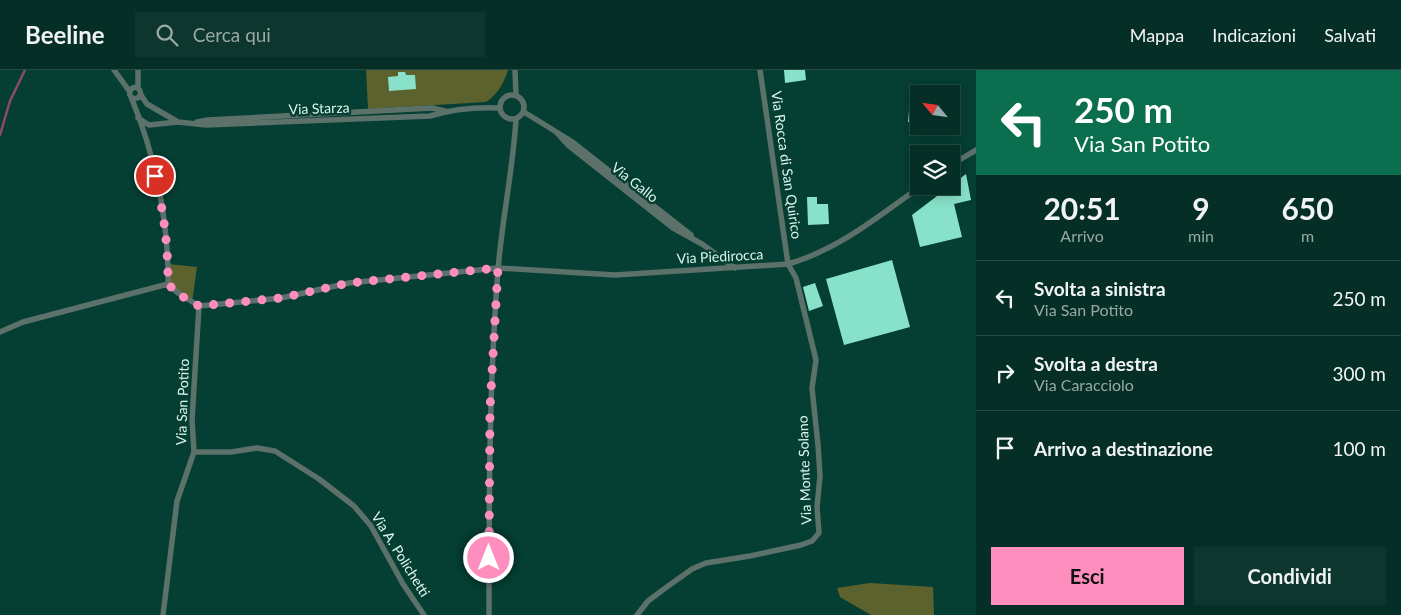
<!DOCTYPE html>
<html lang="it">
<style>
:root{--surface:#042e26;--page:#0d362e;--text:#f1f3f6;--muted:#97a8a7;--line:#254a43;--accent:#fe8ebd}
body{margin:0;font-family:Lato,sans-serif;background:var(--page);color:var(--text);height:100vh;display:flex;flex-direction:column;font-size:19px;white-space:nowrap}
*{box-sizing:border-box;margin:0}
p{font-size:16px;color:var(--muted)}
.icon{flex:none;width:28px;height:28px;fill:none;stroke:currentColor;stroke-width:2;stroke-linecap:round;stroke-linejoin:round}
.map{position:relative;flex:1;overflow:hidden}
.drawer{display:flex;flex-direction:column;background:var(--surface);width:425px}
.drawer>*{flex:none}
.hud{background:#0b6e4f;color:#fff;overflow:hidden}
.needle{width:32px;rotate:299deg}
.buttons{position:absolute;left:910px;top:15px;display:grid;gap:10px}
.buttons a{display:grid;place-items:center;width:50px;height:50px;border-radius:0px;background:var(--surface);box-shadow:0 2px 12px #0003,0 0 0 1px var(--line);font-size:25px}
.pin{position:absolute;display:grid;place-items:center;width:42px;height:42px;color:#fff;margin:-21px;border:2px solid #fff;border-radius:50%;box-shadow:0 1px 5px #0007}
.me{position:absolute;width:55px;margin:-28px;rotate:0deg;stroke-linejoin:round;filter:drop-shadow(0 0 4px #0008)}
.turn{display:flex;align-items:center;gap:18px;height:105px;padding:0 15px;font-size:22px}
.turn .icon{width:65px;height:65px;stroke-width:2.5}
.turn b{display:block;font-size:35px;line-height:42px}
.eta{display:flex;justify-content:space-evenly;align-items:center;height:85px;text-align:center}
.eta b{font-size:30px;font-weight:700;line-height:35px}
.button{display:flex;gap:10px;margin-top:auto;padding:10px 15px}
.button a{flex:1;height:58px;border-radius:0px;background:var(--accent);color:#111;font-size:20px;font-weight:700;line-height:58px;text-align:center}
.button a+a{background:var(--page);color:var(--text)}
ul{padding:0;list-style:none}
li{display:flex;align-items:center;gap:15px;height:75px;padding:0 15px;border-top:1px solid var(--line)}
li div{flex:1}
li b{display:block;font-size:19px}
li em{font-style:normal}
header{display:flex;align-items:center;gap:30px;box-sizing:border-box;height:70px;padding:0 25px;background:var(--surface);border-bottom:1px solid var(--line)}
header strong{font-size:24px}
nav{display:flex;gap:28px;margin-inline-start:auto;font-size:18px}
.search{width:350px;height:45px;background:var(--page);display:flex;align-items:center;gap:12px;box-sizing:border-box;padding:0 18px;border-radius:0px;color:var(--muted);font-size:19px}
main{display:flex;flex:1;min-height:0}
.map>svg:first-child{display:block}
</style>
<header>
<strong>Beeline</strong>
<div class="search"><svg class="icon" aria-label="search" viewBox="0 0 24 24"><circle cx="10" cy="10" r="6"/><path d="M15 15l6 6"/></svg>Cerca qui</div>
<nav><a>Mappa</a><a>Indicazioni</a><a>Salvati</a></nav>
</header>
<main>
<div class="map">
<svg width="976" height="545" viewBox="0 0 976 545">
<rect width="100%" height="100%" fill="#053e32"/>
<path fill="#5c622d" d="M366,0H508C504,13 498,24 486,32L368,39Z
M168,194L197,197L192,232L168,214Z
M870,513L933,517L934,545H871L840,527L837,518Z"/>
<g fill="none" stroke-linecap="round" stroke-linejoin="round">
<path stroke="#8c4b66" stroke-width="2.5" d="M0,65L10,31L25,0"/>
</g>
<path fill="#88e2c9" d="M784,0H805L806,10L785,13Z
M398,2H405L406,5H415L416,19L389,21L388,7L398,6Z
M909,40L919,41V56H937L929,65L924,60L921,64L917,60H912V52H908Z
M966,104L971,130L954,134L962,167L920,177L912,145Z
M807,127H817V134H828L829,154L808,155Z
M892,190L910,257L844,275L826,209Z
M815,213L823,236L809,241L803,217Z"/>
<g fill="none" stroke-linecap="round" stroke-linejoin="round">
<path stroke="#5d716b" stroke-width="5.5" d="M114,0L130,22
M515,0L516,25
M129.5 23a5.5 5.5 0 1 1 11 0a5.5 5.5 0 1 1-11 0Z
M138,18V0
M500 37a12 12 0 1 1 24 0a12 12 0 1 1-24 0Z
M141,25L147,34L178,52
M131,27C155,84 169,153 168,214
M524,42L571,71L691,165
M138,48L149,55L178,52L206,55L430,46C453,39 476,37 500,38
M197,52L208,50L432,38L445,41
M557,63L568,75L673,158L702,174L735,198
M951,95L976,80
M168,214L178,223L199,236L281,228L349,213L498,198L615,205L788,194C838,180 879,146 921,116
M0,262L23,252L168,214
M194,382H231L257,378L275,381L319,409L354,436L371,456L403,514L424,545
M163,545L177,431L194,382L192,350L199,236
M489,545C489,430 489,315 498,200C502,149 513,100 516,49
M637,545L648,531L664,519L692,499L706,493L750,486L801,475L812,471L819,463L817,437L820,406L818,375L812,318L816,290L796,208L788,194L760,0"/>
</g>
<g fill="none" stroke-linecap="round" stroke-linejoin="round">
<path stroke="#fe8ebd" stroke-width="9" stroke-dasharray="0 16.2" d="M155,106C164,144 168,174 168,214L178,224L199,236L281,228L349,213L498,198L490,338L489,488"/>
</g>
<g text-anchor="middle" dominant-baseline="central" stroke-width="5" stroke-linejoin="round" paint-order="stroke">
<g font-size="14" fill="#dbf6ed" stroke="#053e32">
<text transform="translate(319 38) rotate(-2)">Via Starza</text>
<text transform="translate(787 95) rotate(82)">Via Rocca di San Quirico</text>
<text transform="translate(635 112) rotate(38)">Via Gallo</text>
<text transform="translate(720 186) rotate(-3)">Via Piedirocca</text>
<text transform="translate(182 332) rotate(-88)">Via San Potito</text>
<text transform="translate(804 400) rotate(-92)">Via Monte Solano</text>
<text transform="translate(401 484) rotate(58)">Via A. Polichetti</text>
</g>
</g>
</svg>
<div class="buttons">
<a><svg class="needle" viewBox="-14 -14 28 28"><path d="M0-13l5 13h-10z" fill="#e53935"/><path d="M0 13l5-13h-10z" fill="#97a8a7"/></svg></a>
<a><svg class="icon" aria-label="layers" viewBox="0 0 24 24"><path d="M12 4l9 5-9 5-9-5zM3 14l9 5 9-5"/></svg></a>
</div>
<div class="pin" style="left:155px;top:106px;background:#d93025"><svg class="icon" aria-label="arrive" viewBox="0 0 24 24"><path d="M6 21V4h12l-3 4 3 4H6"/></svg></div>
<svg class="me" style="left:489px;top:488px" viewBox="-20 -20 40 40"><circle r="17" fill="#fe8ebd" stroke="#fff" stroke-width="3"/><path d="M0-11L8 9 0 5-8 9z" fill="#fff"/></svg>
</div>
<section class="drawer">
<div class="hud">
<div class="turn"><svg class="icon" aria-label="left" viewBox="0 0 24 24"><path d="M17 20v-9H6M10 6l-5 5 5 5"/></svg><div><b>250 m</b>Via San Potito</div></div>
</div>
<div class="eta">
<div><b>20:51</b><p>Arrivo</p></div>
<div><b>9</b><p>min</p></div>
<div><b>650</b><p>m</p></div>
</div>
<ul>
<li><svg class="icon" aria-label="left" viewBox="0 0 24 24"><path d="M17 20v-9H6M10 6l-5 5 5 5"/></svg><div><b>Svolta a sinistra</b><p>Via San Potito</p></div><em>250 m</em></li>
<li><svg class="icon" aria-label="right" viewBox="0 0 24 24"><path d="M7 20v-9h11M14 6l5 5-5 5"/></svg><div><b>Svolta a destra</b><p>Via Caracciolo</p></div><em>300 m</em></li>
<li><svg class="icon" aria-label="arrive" viewBox="0 0 24 24"><path d="M6 21V4h12l-3 4 3 4H6"/></svg><div><b>Arrivo a destinazione</b></div><em>100 m</em></li>
</ul>
<div class="button"><a>Esci</a><a>Condividi</a></div>
</section>
</main>
